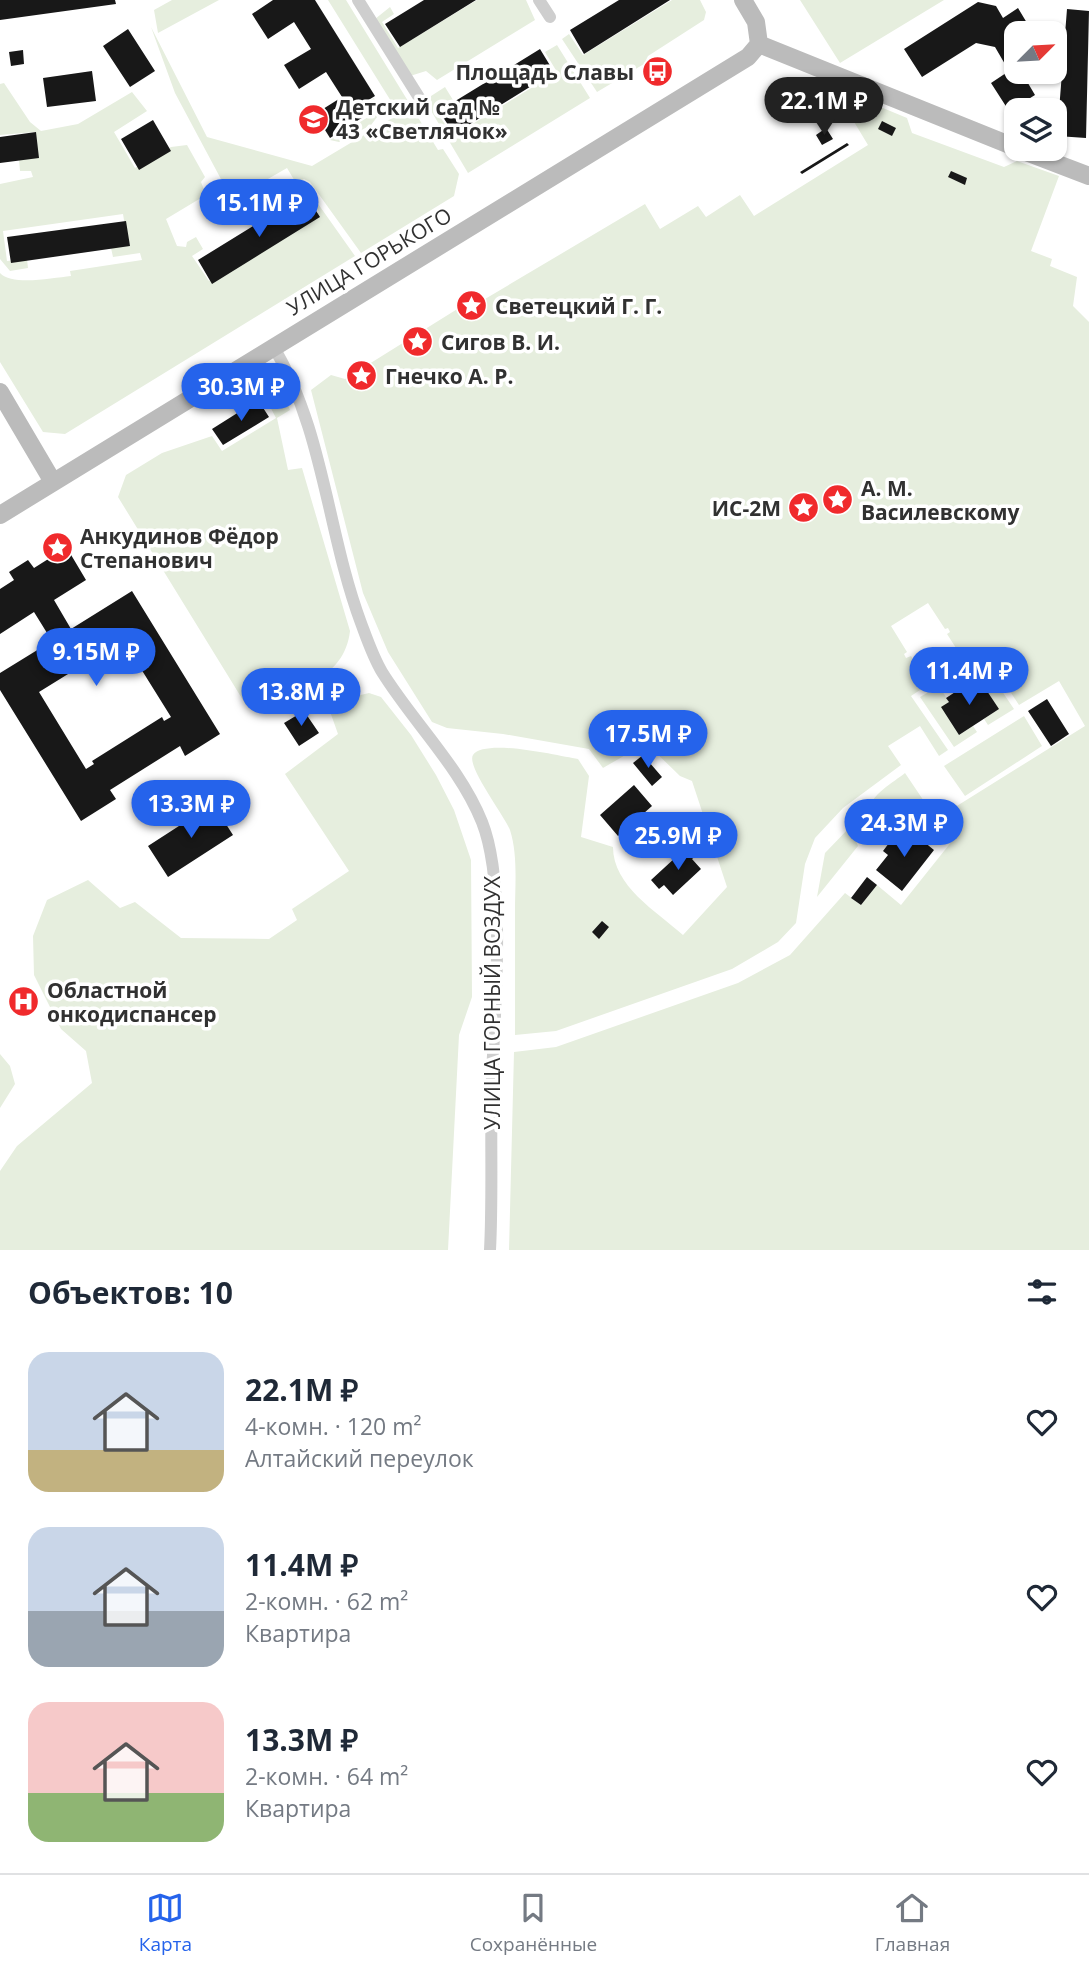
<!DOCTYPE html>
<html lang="ru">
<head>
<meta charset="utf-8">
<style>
  body { margin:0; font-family:"Open Sans",sans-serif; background:#f6f6f7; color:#1f2937; height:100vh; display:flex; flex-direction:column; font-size:26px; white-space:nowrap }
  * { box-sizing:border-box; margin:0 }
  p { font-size:23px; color:#747a83 }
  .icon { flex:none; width:38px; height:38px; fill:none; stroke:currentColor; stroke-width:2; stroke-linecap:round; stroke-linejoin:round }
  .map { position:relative; height:1250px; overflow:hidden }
  .drawer { display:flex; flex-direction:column; background:#fff; flex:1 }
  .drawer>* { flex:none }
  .needle { width:46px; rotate:66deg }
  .buttons { position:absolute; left:1004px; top:21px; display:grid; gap:14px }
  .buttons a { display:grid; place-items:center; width:63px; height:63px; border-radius:14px; background:#fff; box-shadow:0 2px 5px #0004; font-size:35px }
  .price { position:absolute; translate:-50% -60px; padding:0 16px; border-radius:24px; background:#2563eb; color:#fff; font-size:23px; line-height:46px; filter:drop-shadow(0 2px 4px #0008) }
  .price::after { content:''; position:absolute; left:50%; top:42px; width:21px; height:16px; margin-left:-10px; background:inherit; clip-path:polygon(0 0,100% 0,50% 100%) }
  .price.on { background:#222; color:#fff }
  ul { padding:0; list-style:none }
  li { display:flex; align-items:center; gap:21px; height:175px; padding:0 28px }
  li span { display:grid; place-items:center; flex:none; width:196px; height:140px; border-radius:21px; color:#555 }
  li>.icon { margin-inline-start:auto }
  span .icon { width:84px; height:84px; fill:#fffc; stroke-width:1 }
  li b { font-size:30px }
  h2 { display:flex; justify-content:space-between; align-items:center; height:84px; padding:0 28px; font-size:30px }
  .tab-bar { display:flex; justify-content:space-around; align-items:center; height:98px; border-top:2px solid #e0e1e3; background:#fff; font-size:19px; color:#747a83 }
  .tab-bar a { display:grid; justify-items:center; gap:4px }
  .tab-bar .on { color:#2563eb }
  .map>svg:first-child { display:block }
  .green { fill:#e6eede }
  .building { fill:#181818; fill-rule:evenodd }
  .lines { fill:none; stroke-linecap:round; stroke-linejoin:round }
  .street { stroke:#cecece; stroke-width:12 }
  .secondary { stroke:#bbb; stroke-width:18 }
  .labels { text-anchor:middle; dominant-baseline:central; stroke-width:7; stroke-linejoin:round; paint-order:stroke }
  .poi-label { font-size:21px; font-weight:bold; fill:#313131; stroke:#fff; text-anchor:start }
  .street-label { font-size:21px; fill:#313131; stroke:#fff }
</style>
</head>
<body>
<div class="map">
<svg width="1089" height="1250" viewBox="0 0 1089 1250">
  <rect width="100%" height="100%" fill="#fff"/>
  <!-- green -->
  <path class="green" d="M172,0H219L158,33L154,10Z
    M328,0H346L438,150L443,149L459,174L454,196L361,253L310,182L304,179L296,183L287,168L240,195L230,196L175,93L151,27L207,137L312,166L399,114Z
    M477,0H526L535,20L437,80L426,71L410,76L375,19L390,7L394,14L382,22L398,48Z
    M672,0H700L706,12L704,20L648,56L644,64L597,92L562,39L569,34L583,55Z
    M800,0H944L840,63Z
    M557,45L590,98L468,173L430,109L431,96L445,87L453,100L436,111L453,136L557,72L545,52Z
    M4,83L30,122L41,131L78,124L132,92L147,111L114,132L135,168L171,147L187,145L205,177L201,182L206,195L166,219L177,246L186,247L187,242L196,237L203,249L192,256L209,281L319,212L303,186L298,187L304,184L355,256L65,434L43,432L0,362V273C12,286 52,278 71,276L70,271L142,260L140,253L113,257L111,248L128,245L123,214L3,231L7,261L27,259L28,268L10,271L0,259V184L33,177L31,171H20L19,160L38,156L35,132L0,135V84Z
    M374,98L381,112L371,125L339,142L330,140L370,116L363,104Z
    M859,98L907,118L912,133L1004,167L1017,161L1059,176L1031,251L1052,259L1050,266L1077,277L1073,306L1089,322V1250H509L514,1052L556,1047L738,983L790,955L845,893L861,905L877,885L901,905L952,841L948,829L934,828L918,808L892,839C886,834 874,827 871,820C860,800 893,783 905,773L936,819L1085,726L1059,681L1019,705L984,652L965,662L947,634L950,632L948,628L945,629L928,603L891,626L907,652L904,654L906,658L911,656L929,684L911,696L948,750L939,756L920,726L888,746L901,765L843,808L815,838L805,864L796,923L778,942L732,969L556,1031L515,1035C515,993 515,952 515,911C515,885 518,855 510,830C504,815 466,766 473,755C485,738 558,756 578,759L589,776L581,837L613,847C613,886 656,911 683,935L727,887L692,781L680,776L646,743L603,768L589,749L503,734L447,728L432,722L388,652L363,593L311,390L331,375L345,379L475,298L485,299L645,204L660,229L698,206L706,217L740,195L754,216L868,145L845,107Z
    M282,389L290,410L277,418L288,470L302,468L350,631C344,683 289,691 246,705L118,497L126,475L162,453L212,436L222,451L276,418L266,399Z
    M981,660L1014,709L988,725L984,719L998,709L981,682L972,687L962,672Z
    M939,686L949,702L959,735L973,726L977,732L954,747L920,697Z
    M369,693L381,697L411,735L436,775L454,810L471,860L472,997L459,1035L448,1250H0V1171L17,1146L92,1083L86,1051L61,1029L34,975L33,936L47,900L88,880L120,908L135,902L181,938L269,939L297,920L292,909L349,871L285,774L338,734L327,703Z
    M1024,716L1042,746L965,796L944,766Z
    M850,827L858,846L817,897L825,853Z
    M0,1054L10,1066L15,1084L0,1108Z"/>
  <!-- building -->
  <path class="building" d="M0,0H115L116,4L0,20Z
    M273,0H315L375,96L362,104L368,114L330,138L315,114L342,97L326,72L299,89L284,65L311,49L294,22L268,39L252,14Z
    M424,0H476L400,47L385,24Z
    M619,0H670L584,54L570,30Z
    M978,2L996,6L1003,18L1018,8L1033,33H1017V72H1025L1022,73L1035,95L1009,111L991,83L1009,71L995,47L976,43L922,77L904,49Z
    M1067,9L1089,11L1086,138L1057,136Z
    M128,29L155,71L130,87L103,46Z
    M540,49L554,72L454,134L439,111Z
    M23,50L24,64L11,66L9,52Z
    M92,71L96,101L47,107L43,78Z
    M153,120L171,151L139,170L121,139Z
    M882,121L896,128L892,136L878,129Z
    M826,128L833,139L822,145L816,135Z
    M36,132L39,158L0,163V137Z
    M847,143L849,145L802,174L800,172Z
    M951,171L967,178L965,185L948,177Z
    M305,194L320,217L212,284L198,260Z
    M126,221L130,246L11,263L7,237Z
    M258,400L269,417L223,445L212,429Z
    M64,543L86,580L54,600L71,629L132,591L220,734L185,756L180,746L110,790L116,799L81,821L0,690V673L52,641L34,612L0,634V589L14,580L9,572L28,560L34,568L53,556L50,552ZM123,640L171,717L164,721L162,717L92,761L94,764L86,769L39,692Z
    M981,682L999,709L959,735L941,707L949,702L946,698L969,683L972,687Z
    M1047,699L1069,734L1051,746L1028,711Z
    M304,711L319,733L299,746L284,723Z
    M643,755L662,777L652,786L633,763Z
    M634,785L652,806L618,836L600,815Z
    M213,804L233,835L168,877L148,846Z
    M908,829L934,850L902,891L876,870L888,855L883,851L892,839L897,843Z
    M689,845L697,855L692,859L701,869L673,895L664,885L659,889L651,880Z
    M867,877L877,885L861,905L851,898Z
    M602,921L609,927L599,939L592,932Z"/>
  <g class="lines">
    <!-- street -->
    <path class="street" d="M358,0L420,99
      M539,0L550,17
      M273,346C324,430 327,532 361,623C367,639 373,657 382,672C413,722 460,767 482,822C506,882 495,1008 492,1075C490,1133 493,1192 490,1250"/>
    <!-- secondary -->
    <path class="secondary" d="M743,0L756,22L759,44
      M759,44L1017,148
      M1018,149L1089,176
      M0,392L53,482
      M0,515L748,57L759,44"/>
  </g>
  <!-- icons -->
  <defs>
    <symbol id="bus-disc" viewBox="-11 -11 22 22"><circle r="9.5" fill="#f02a2c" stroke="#fff"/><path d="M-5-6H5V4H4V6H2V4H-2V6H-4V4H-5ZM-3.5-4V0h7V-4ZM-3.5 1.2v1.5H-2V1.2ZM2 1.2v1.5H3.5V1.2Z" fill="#fff"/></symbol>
    <symbol id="school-disc" viewBox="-11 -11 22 22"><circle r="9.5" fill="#f02a2c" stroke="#fff"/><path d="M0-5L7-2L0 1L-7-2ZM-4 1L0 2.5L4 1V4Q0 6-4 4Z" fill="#fff"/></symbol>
    <symbol id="sight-disc" viewBox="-11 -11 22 22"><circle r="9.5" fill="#f02a2c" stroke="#fff"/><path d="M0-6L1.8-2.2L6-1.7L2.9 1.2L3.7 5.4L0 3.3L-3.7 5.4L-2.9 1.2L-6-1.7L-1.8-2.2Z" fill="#fff"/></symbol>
    <symbol id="hospital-disc" viewBox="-11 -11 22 22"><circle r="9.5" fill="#f02a2c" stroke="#fff"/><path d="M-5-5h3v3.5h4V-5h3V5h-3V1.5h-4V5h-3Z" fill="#fff"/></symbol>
  </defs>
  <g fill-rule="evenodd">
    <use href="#bus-disc" x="640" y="54" width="35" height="35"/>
    <use href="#school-disc" x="296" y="102" width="35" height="35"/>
    <use href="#sight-disc" x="454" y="288" width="35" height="35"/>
    <use href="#sight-disc" x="400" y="324" width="35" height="35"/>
    <use href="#sight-disc" x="344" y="358" width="35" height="35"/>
    <use href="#sight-disc" x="820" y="482" width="35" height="35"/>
    <use href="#sight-disc" x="786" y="490" width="35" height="35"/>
    <use href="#sight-disc" x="40" y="530" width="35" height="35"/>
    <use href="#hospital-disc" x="6" y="984" width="35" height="35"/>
  </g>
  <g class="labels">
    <!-- poi labels -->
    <g class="poi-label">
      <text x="634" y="72" text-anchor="end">Площадь Славы</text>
      <text x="336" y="107">Детский сад №<tspan x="336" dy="24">43 «Светлячок»</tspan></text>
      <text x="495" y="306">Светецкий Г. Г.</text>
      <text x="441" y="342">Сигов В. И.</text>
      <text x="385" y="376">Гнечко А. Р.</text>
      <text x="861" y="488">А. М.<tspan x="861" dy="24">Василевскому</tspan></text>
      <text x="781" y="508" text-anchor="end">ИС-2М</text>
      <text x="80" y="536">Анкудинов Фёдор<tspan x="80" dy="24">Степанович</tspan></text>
      <text x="47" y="990">Областной<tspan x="47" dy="24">онкодиспансер</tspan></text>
    </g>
    <!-- street labels -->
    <g class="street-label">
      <text transform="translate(369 261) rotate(-31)">УЛИЦА ГОРЬКОГО</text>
      <text transform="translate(492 1003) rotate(-90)">УЛИЦА ГОРНЫЙ ВОЗДУХ</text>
    </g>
  </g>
</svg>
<div class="buttons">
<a><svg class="needle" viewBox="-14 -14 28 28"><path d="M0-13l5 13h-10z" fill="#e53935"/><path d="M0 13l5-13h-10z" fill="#747a83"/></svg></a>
<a><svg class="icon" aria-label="layers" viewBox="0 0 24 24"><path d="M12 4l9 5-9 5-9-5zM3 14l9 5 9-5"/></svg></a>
</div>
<b class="price on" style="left:824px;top:137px">22.1M ₽</b>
<b class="price" style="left:259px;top:239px">15.1M ₽</b>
<b class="price" style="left:241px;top:423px">30.3M ₽</b>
<b class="price" style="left:96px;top:688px">9.15M ₽</b>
<b class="price" style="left:969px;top:707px">11.4M ₽</b>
<b class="price" style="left:301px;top:728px">13.8M ₽</b>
<b class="price" style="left:648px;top:770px">17.5M ₽</b>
<b class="price" style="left:191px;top:840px">13.3M ₽</b>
<b class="price" style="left:904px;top:859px">24.3M ₽</b>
<b class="price" style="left:678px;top:872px">25.9M ₽</b>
</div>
<section class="drawer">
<h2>Объектов: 10<svg class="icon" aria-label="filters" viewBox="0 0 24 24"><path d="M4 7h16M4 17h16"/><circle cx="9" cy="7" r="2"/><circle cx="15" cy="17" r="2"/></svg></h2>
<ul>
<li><span style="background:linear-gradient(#c9d6e8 70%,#c2b280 0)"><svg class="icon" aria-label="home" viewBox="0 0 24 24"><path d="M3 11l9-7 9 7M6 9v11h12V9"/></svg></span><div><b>22.1M ₽</b><p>4-комн. · 120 m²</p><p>Алтайский переулок</p></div><svg class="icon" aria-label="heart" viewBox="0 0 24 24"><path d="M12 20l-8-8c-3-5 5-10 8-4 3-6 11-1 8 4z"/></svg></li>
<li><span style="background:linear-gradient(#c9d6e8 60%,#9aa5b1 0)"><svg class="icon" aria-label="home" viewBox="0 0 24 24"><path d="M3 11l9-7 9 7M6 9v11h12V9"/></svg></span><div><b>11.4M ₽</b><p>2-комн. · 62 m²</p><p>Квартира</p></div><svg class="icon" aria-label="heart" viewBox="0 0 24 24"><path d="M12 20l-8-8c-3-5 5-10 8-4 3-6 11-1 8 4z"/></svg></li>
<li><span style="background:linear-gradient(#f6c9c9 65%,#8fb573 0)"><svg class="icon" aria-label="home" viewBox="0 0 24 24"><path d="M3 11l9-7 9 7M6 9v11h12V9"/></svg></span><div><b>13.3M ₽</b><p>2-комн. · 64 m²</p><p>Квартира</p></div><svg class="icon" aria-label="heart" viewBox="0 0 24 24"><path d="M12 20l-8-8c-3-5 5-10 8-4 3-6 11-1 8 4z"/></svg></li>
</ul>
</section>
<nav class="tab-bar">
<a class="on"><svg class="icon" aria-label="map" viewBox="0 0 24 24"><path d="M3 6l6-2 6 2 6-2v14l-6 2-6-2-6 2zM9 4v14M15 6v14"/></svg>Карта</a>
<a><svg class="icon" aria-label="saved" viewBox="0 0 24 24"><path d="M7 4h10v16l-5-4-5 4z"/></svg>Сохранённые</a>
<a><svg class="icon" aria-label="home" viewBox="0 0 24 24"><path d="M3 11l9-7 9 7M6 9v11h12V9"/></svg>Главная</a>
</nav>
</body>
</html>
